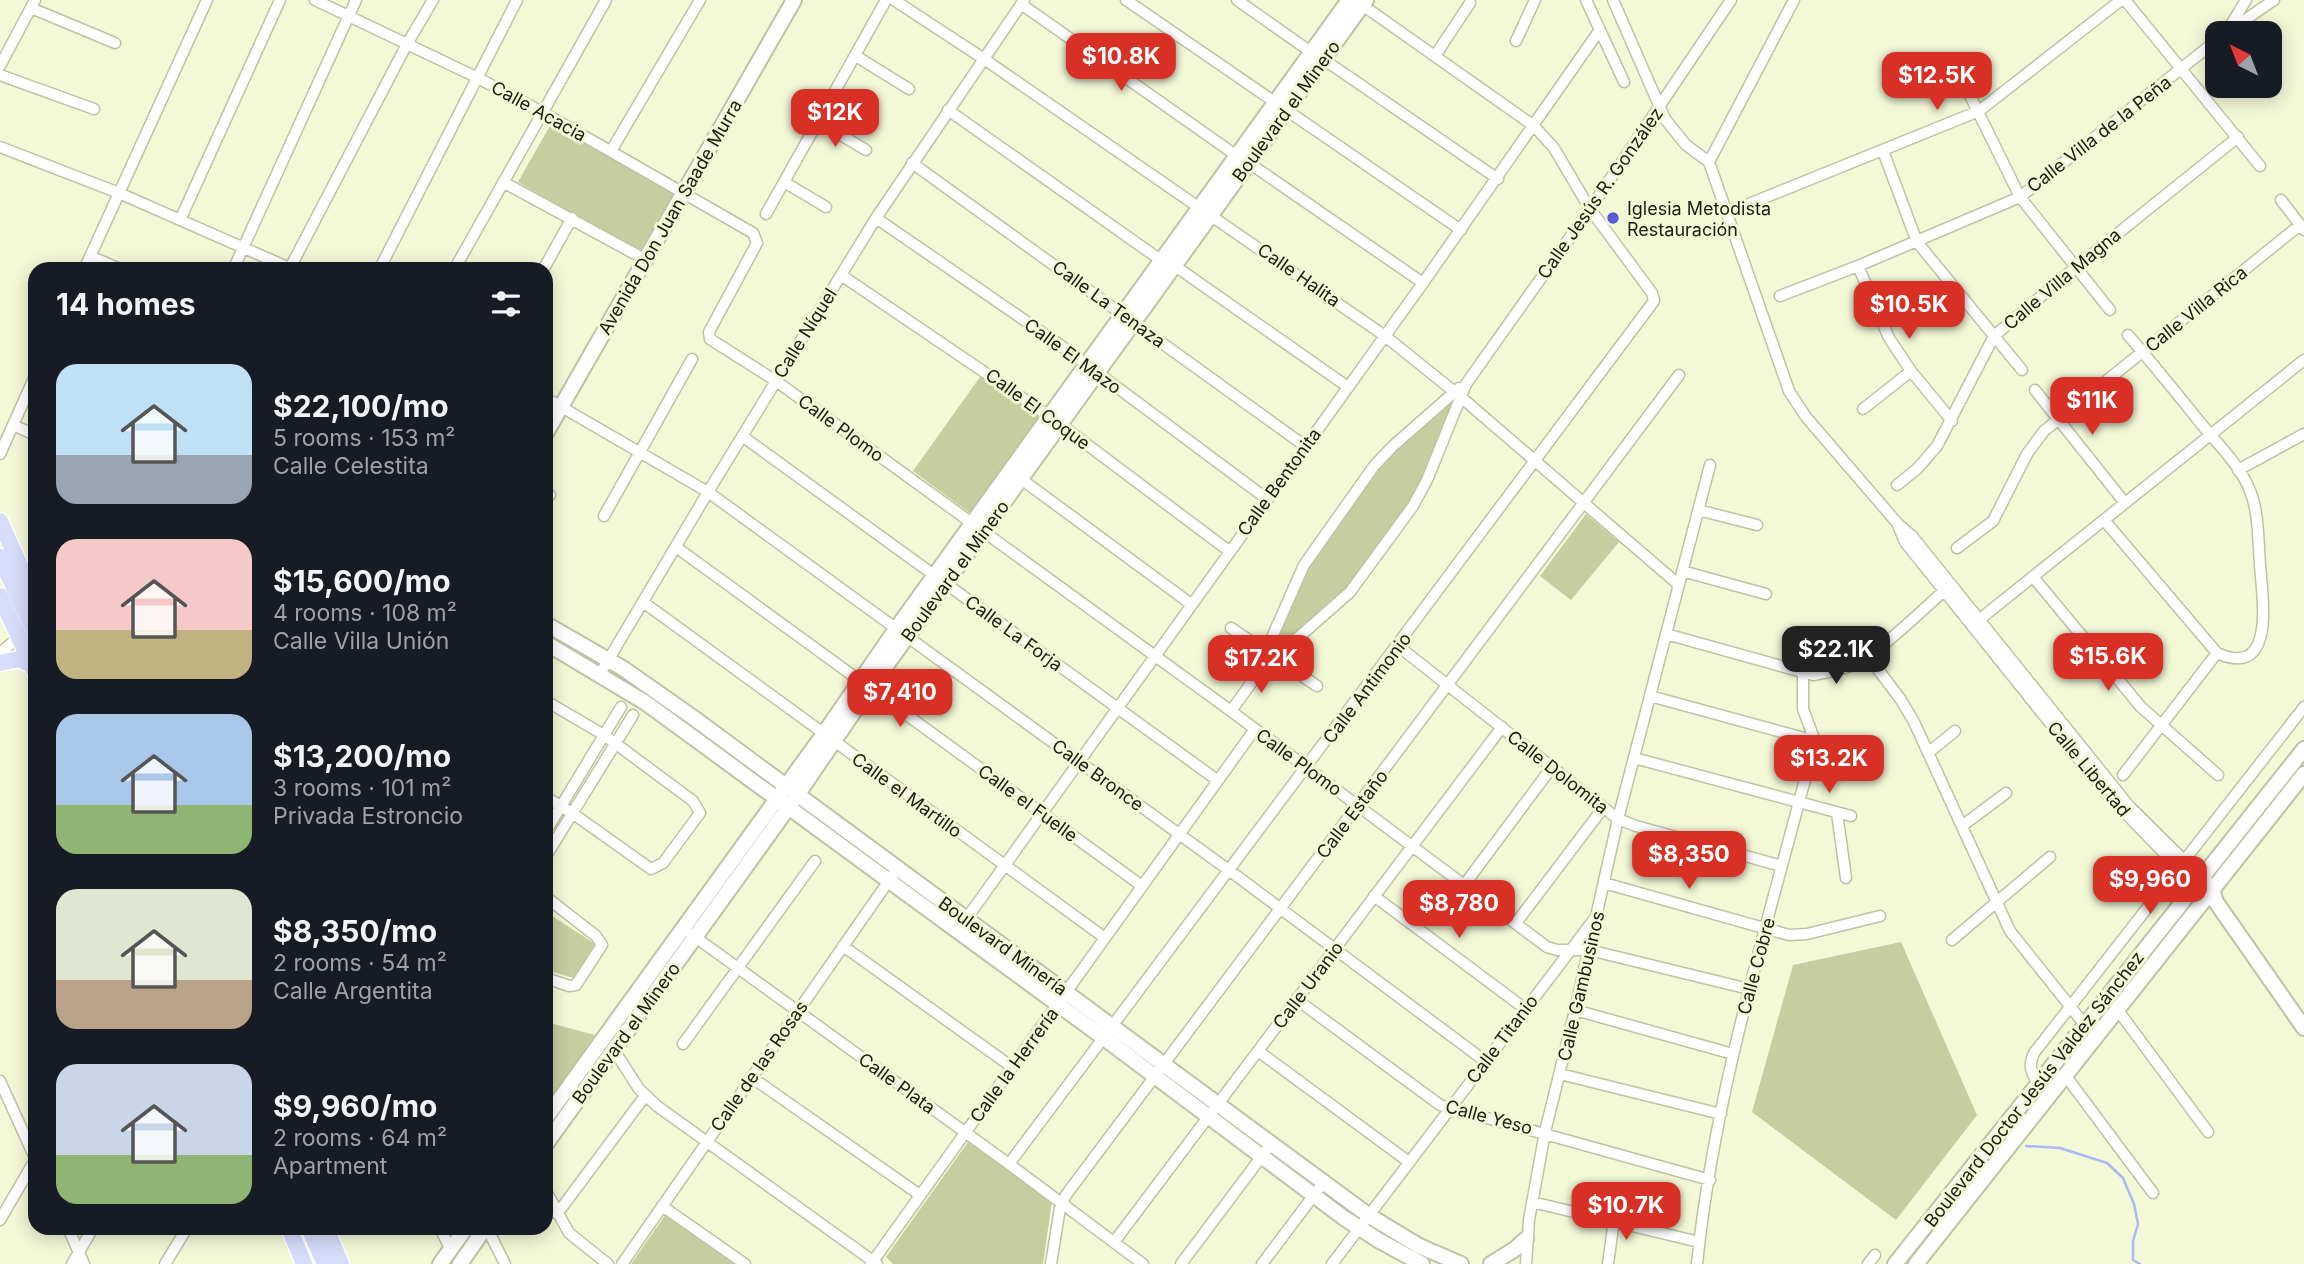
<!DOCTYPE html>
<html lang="en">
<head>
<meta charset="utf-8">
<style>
  body { margin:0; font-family:Inter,sans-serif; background:#242831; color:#f1f3f6; height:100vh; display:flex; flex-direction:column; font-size:26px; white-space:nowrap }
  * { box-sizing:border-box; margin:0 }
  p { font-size:23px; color:#9ea1a6 }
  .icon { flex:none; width:38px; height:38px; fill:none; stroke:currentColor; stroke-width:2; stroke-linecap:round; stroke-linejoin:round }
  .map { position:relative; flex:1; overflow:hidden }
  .details { position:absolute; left:28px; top:262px; width:525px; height:973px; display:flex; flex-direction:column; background:#171b24; border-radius:21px; box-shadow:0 4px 18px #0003 }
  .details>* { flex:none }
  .needle { width:46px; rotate:318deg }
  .tools { position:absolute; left:2205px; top:21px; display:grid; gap:14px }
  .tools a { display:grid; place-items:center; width:77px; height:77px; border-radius:14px; background:#171b24; box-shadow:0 4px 18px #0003; font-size:35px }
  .price { position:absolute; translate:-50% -60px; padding:0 16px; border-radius:14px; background:#d93025; color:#fff; font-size:23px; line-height:46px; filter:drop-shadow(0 2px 4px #0008) }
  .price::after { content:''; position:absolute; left:50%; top:42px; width:21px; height:16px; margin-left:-10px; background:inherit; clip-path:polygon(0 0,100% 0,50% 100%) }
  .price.current { background:#222; color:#fff }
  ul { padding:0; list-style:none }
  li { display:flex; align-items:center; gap:21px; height:175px; padding:0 28px }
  li span { display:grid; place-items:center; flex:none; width:196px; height:140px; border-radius:21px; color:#555 }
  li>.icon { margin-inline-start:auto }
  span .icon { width:84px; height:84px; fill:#fffc; stroke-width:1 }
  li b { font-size:30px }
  h2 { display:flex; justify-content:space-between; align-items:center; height:84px; padding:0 28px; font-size:30px }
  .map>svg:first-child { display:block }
  .green { fill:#c6cd9e }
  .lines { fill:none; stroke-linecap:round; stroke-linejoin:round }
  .stream { stroke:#adb8f5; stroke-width:2.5 }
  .street-casing { stroke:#bec3a4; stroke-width:13 }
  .secondary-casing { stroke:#bec3a4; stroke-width:18 }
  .primary-casing { stroke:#fff; stroke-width:19 }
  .street { stroke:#fff; stroke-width:10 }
  .secondary { stroke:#fff; stroke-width:14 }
  .primary { stroke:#d6dcfa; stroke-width:16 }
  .poi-dot { fill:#575dd4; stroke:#f3f8d7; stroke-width:2.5 }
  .labels { text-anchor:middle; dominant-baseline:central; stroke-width:6; stroke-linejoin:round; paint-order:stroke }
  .street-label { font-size:18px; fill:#1c1d11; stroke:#f3f8d7 }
  .poi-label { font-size:18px; fill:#1c1d11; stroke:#f3f8d7; text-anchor:start }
</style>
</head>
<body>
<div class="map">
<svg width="2304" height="1264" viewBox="0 0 2304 1264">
  <rect width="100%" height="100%" fill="#f3f8d7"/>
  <!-- green -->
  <path class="green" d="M551,124L675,193L639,252L518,182Z
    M980,377L1041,417L971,514L913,471Z
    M1442,403L1453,405L1418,490L1343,594L1284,644L1276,637L1302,575L1384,456Z
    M1586,514L1619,542L1571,600L1540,576Z
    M546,912L595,944L574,978L546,970Z
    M1901,942L1977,1115L1896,1220L1752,1112L1793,965Z
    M546,1022L595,1035L546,1106Z
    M968,1142L1052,1201L1043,1264H893L886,1257Z
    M666,1214L737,1264H631Z"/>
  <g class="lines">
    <!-- stream -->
    <path class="stream" d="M2026,1146L2060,1148L2107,1163L2123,1178L2134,1204L2138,1224L2133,1241V1260L2140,1264"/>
    <defs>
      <path id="street" d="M315,0L476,77L542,112L753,233L757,243L709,332L710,339L776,381L1231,711L1547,947L1557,950H1589L1749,989
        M894,0L984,59L1385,336L1462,398L1679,585
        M1126,0L1461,230
        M1237,0L1311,52
        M1586,0L1624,82
        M1613,0L1665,119L1686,145L1709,162
        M2125,0L2260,166
        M1021,4L1237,156
        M31,8L115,43
        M2229,28L2246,0
        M2226,33L2274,0
        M1516,41L1535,0
        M856,56L909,89
        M1435,56L1470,3
        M1323,59L1498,179
        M0,66L35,0
        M1956,67L2020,197L2110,310
        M0,75L94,109
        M948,110L1162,261
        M819,122L866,150
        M0,147L119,193L294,270
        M611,151L700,0
        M1883,151L1917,242L2022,370
        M1709,162L1789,391L1806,417L1898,524L1912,536L2129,806L2202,878
        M1709,162L1794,0
        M912,163L1305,446
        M1249,163L1423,283
        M503,182L646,260
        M784,182L826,207
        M2281,200L2304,230
        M1744,206L1979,111L2121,0
        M766,214L886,0
        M876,218L1059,344L1267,499
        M180,220L280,0
        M90,256L122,270
        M1175,266L1348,387
        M1858,266L1889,338L1911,371L1952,421
        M84,270L207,0
        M233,270L356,0
        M289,270L407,44L433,0
        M379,270L517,0
        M454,270L606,0
        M543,270L572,218
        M841,275L1049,416L1229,551
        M1780,296L1858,266L2020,197L2217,40
        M2035,390L2125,503
        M546,398L708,492L1230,871L1485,1061
        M1863,409L1911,371
        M13,425L35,435
        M742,436L1217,780
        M0,454L35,376
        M2238,470L2304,434
        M1017,476L1191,604
        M1897,485L1917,469L1937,446L1994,336L2076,267L2238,137
        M546,492L550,495
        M1698,510L1757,525
        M604,516L692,359
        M2104,520L2217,653C2277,680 2262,596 2260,565C2258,539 2259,509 2248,486C2238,464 2218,444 2203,426C2178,395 2154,365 2128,335
        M1898,525L1905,542L2106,793L2196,886
        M676,547L1142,886
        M1957,548L1993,521L2027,454L2044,431L2300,225
        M1682,571L1766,594
        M2033,577L2141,707L2218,775
        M643,602L1105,938
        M1975,623L2304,360
        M1231,628L1317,686
        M1666,634L1813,675C1825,673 1838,671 1850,666C1875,657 1922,610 1944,591
        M1398,646L1618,819L1636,826L1782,866
        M0,653L19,637
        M1868,656L1901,700L1914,722L2010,931L2085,1025
        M1267,661L1266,651L1304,565L1374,466L1393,446L1459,388
        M600,674L708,492L876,218L1024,0
        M1650,696L1815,741
        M546,701L604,735L693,801L700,813L663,863L651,869L572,813L546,797
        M1231,711L1267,661L1275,658L1350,592L1413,506L1427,480L1466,384L1590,209L1731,0
        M1928,753L1955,731
        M1634,758L1851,816
        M2123,775L2217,653
        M1837,813L1846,878
        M1962,826L2006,793
        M546,831L621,707
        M546,856L633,715
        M1604,883L1789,935L1807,934L1880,916
        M1465,884L1552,767
        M1374,896L1524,1008
        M546,897L596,936L602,945L576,985L569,986L546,978
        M964,922L1423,283L1599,31
        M1516,923L1603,808
        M691,934L1009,1164L1143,1264
        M1952,940L2050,857
        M843,946L1012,1067
        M1296,999L1440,1105L1710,1180
        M2117,1009L2208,1132
        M1575,1010L1733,1054
        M683,1044L815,861
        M614,1050L639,1089L657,1106L877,1264
        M1258,1051L1409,1162
        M1560,1074L1721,1114
        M2065,1075L2153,1193
        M751,1077L920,1195
        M0,1081L35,1158
        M2038,1084C2031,1072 2028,1066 2034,1053L2304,707
        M1009,1164L1654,301L1652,293L1590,209L1554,148L1534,126L1358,2
        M546,1191L569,1233L608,1264
        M1532,1202L1699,1242
        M662,1206L745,1264
        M557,1214L645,1096
        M0,1220L35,1160
        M68,1228L84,1264
        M440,1228L451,1250
        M487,1228L505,1264
        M1114,1242L1502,727
        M72,1264L93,1228
        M165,1264L187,1228
        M622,1264L897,869
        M871,1264L1255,729
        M1051,1264L1060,1208L1066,1195L1679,375
        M1181,1264L1271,1144
        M1262,1264L1323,1183
        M1332,1264L1595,918
        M1526,1264L1529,1220L1545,1132L1575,1010L1618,819L1710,465
        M1608,1264L1614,1220
        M1697,1264C1715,1086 1771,914 1815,741L1803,709V672
        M1868,1264L1875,1255"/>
      <path id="secondary" d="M546,433L794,0
        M546,624L624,669L691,716L1368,1215L1419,1246L1461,1264
        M546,643L646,703L1104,1038L1344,1218L1378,1240L1422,1264
        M2208,884L2212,889L2216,902L2304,1028
        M546,1118L823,735L896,629L1349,0
        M546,1144L798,794L870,688L1366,0
        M440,1264L466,1228
        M460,1264L485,1228
        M1491,1264L1515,1249L1526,1239
        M1895,1264L2304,749
        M1916,1264L2304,774"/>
      <path id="primary" d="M0,521L35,599
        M0,557L35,633
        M0,596L35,672
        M0,663L19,659L32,665
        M289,1228L304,1264
        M309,1228L325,1264
        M326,1228L341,1264"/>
    </defs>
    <!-- street casing -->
    <use href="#street" class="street-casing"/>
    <!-- secondary casing -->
    <use href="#secondary" class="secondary-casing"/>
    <!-- primary casing -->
    <use href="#primary" class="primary-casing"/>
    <!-- street -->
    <use href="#street" class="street"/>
    <!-- secondary -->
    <use href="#secondary" class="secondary"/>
    <!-- primary -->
    <use href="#primary" class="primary"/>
  </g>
  <!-- markers -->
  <circle class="poi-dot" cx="1613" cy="218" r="7"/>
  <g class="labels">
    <!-- street labels -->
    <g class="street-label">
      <text transform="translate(539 111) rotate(29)">Calle Acacia</text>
      <text transform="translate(1286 111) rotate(-54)">Boulevard el Minero</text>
      <text transform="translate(2099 134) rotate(-38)">Calle Villa de la Peña</text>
      <text transform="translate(1600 193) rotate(-55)">Calle Jesús R. González</text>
      <text transform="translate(670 217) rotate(-60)">Avenida Don Juan Saade Murra</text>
      <text transform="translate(1299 275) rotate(35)">Calle Halita</text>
      <text transform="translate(2062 279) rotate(-40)">Calle Villa Magna</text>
      <text transform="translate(1109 304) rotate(36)">Calle La Tenaza</text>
      <text transform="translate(2196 309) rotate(-39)">Calle Villa Rica</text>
      <text transform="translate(805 333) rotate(-58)">Calle Níquel</text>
      <text transform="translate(1073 356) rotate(36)">Calle El Mazo</text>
      <text transform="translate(1038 409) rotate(36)">Calle El Coque</text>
      <text transform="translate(841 428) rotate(36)">Calle Plomo</text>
      <text transform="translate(1279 482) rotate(-54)">Calle Bentonita</text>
      <text transform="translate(955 571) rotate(-54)">Boulevard el Minero</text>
      <text transform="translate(1014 633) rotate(36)">Calle La Forja</text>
      <text transform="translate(1367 688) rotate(-53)">Calle Antimonio</text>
      <text transform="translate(1299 762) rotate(36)">Calle Plomo</text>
      <text transform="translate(2089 769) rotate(50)">Calle Libertad</text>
      <text transform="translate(1558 772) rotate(38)">Calle Dolomita</text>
      <text transform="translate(1098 775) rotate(36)">Calle Bronce</text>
      <text transform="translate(907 795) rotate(36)">Calle el Martillo</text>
      <text transform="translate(1028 803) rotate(36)">Calle el Fuelle</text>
      <text transform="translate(1352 814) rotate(-53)">Calle Estaño</text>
      <text transform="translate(1003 946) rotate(36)">Boulevard Minería</text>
      <text transform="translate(1756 966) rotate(-75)">Calle Cobre</text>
      <text transform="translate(1308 985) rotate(-53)">Calle Uranio</text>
      <text transform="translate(1581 986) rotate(-77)">Calle Gambusinos</text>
      <text transform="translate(626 1033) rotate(-54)">Boulevard el Minero</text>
      <text transform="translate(1502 1039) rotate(-53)">Calle Titanio</text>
      <text transform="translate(1014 1065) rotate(-54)">Calle la Herrería</text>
      <text transform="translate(759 1066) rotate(-55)">Calle de las Rosas</text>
      <text transform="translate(897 1083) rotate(36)">Calle Plata</text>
      <text transform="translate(2034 1089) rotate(-52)">Boulevard Doctor Jesús Valdez Sánchez</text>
      <text transform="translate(1489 1117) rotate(15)">Calle Yeso</text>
    </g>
    <!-- poi labels -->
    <g class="poi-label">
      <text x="1627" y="208">Iglesia Metodista<tspan x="1627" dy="21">Restauración</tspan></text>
    </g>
  </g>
</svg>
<div class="tools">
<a><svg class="needle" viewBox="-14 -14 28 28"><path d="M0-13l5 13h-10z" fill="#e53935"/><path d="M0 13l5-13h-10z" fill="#9ea1a6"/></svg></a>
</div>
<b class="price" style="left:1121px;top:93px">$10.8K</b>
<b class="price" style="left:1937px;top:112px">$12.5K</b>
<b class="price" style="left:835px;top:149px">$12K</b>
<b class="price" style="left:1909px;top:341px">$10.5K</b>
<b class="price" style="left:2092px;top:437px">$11K</b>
<b class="price current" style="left:1836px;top:686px">$22.1K</b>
<b class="price" style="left:2108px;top:693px">$15.6K</b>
<b class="price" style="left:1261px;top:695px">$17.2K</b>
<b class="price" style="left:900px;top:729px">$7,410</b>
<b class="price" style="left:1829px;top:795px">$13.2K</b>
<b class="price" style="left:1689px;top:891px">$8,350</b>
<b class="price" style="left:2150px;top:916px">$9,960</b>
<b class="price" style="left:1459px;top:940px">$8,780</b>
<b class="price" style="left:1626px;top:1242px">$10.7K</b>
<section class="details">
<h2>14 homes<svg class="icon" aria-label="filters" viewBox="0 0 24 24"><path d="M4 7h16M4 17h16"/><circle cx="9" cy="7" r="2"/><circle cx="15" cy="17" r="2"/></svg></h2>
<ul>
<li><span style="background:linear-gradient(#bfe0f5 65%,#9aa5b1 0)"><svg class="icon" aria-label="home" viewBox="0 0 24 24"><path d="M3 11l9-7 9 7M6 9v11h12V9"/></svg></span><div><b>$22,100/mo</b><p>5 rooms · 153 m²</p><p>Calle Celestita</p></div></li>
<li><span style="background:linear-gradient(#f6c9c9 65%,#c2b280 0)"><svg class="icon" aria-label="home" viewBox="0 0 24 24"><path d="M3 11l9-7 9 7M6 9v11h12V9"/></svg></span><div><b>$15,600/mo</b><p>4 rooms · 108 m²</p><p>Calle Villa Unión</p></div></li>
<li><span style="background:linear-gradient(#a9c7e8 65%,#8fb573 0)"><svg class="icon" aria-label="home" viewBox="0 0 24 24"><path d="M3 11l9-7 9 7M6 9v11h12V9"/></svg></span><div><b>$13,200/mo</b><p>3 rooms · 101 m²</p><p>Privada Estroncio</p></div></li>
<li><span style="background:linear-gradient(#dfe7d0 65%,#b9a48a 0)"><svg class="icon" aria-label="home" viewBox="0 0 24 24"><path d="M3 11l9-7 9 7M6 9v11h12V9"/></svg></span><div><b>$8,350/mo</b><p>2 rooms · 54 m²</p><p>Calle Argentita</p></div></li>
<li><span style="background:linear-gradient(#c9d6e8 65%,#8fb573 0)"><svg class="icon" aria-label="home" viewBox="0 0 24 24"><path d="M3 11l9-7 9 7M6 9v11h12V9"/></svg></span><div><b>$9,960/mo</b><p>2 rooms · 64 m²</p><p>Apartment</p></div></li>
</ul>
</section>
</div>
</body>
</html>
